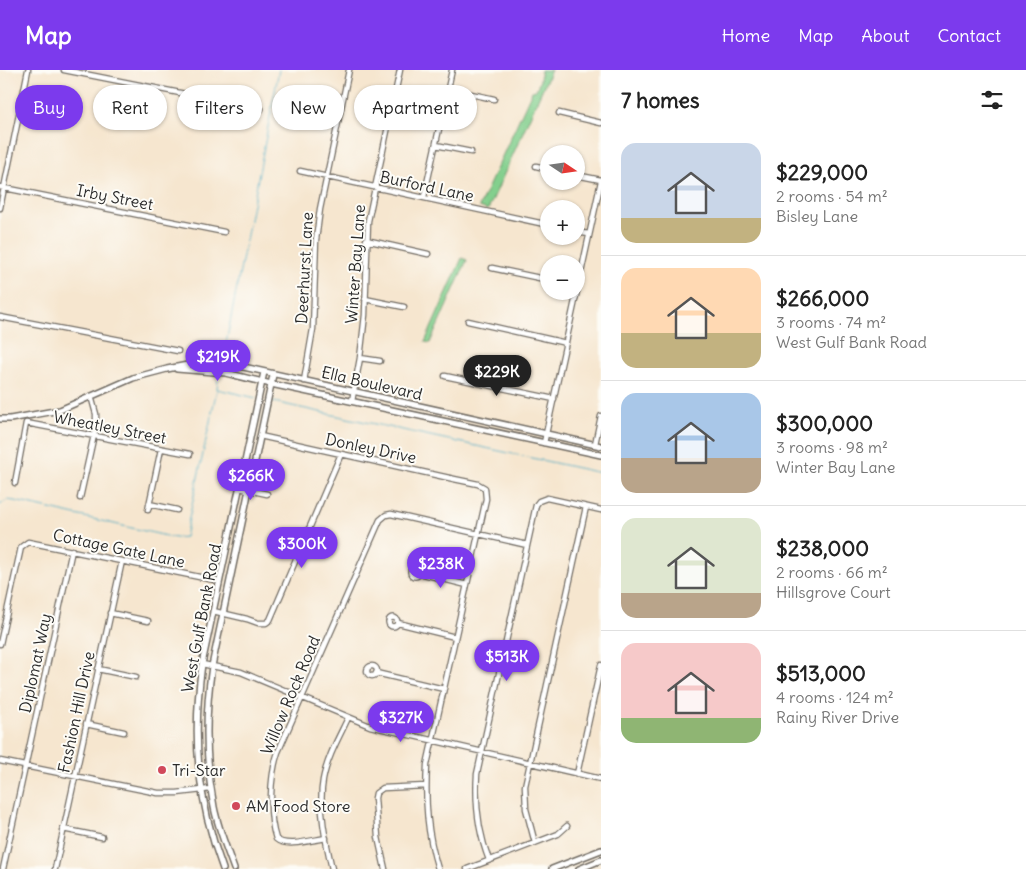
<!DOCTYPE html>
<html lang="en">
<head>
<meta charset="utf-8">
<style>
  body { margin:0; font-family:Delius,sans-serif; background:#f6f6f6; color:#222; height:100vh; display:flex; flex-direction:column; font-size:19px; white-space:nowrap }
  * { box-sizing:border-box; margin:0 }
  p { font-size:16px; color:#767676 }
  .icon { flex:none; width:28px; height:28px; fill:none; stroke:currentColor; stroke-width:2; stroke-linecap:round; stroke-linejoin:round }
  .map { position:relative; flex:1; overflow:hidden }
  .details { display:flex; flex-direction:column; background:#fff; width:425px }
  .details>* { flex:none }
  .hud { position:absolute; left:15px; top:15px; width:475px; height:45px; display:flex; gap:10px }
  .needle { width:32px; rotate:103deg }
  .controls { position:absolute; left:540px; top:75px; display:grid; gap:10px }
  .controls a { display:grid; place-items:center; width:45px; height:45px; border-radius:50%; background:#fff; box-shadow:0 1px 4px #0004; font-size:25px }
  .price { position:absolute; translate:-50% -42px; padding:0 11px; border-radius:18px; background:#7c3aed; color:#fff; font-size:16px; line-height:32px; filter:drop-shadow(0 1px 2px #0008) }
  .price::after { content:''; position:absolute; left:50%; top:30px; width:15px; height:11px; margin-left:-8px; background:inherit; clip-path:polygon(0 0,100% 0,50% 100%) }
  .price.current { background:#222; color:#fff }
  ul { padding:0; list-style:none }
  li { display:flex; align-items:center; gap:15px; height:125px; padding:0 20px }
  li+li { border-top:1px solid #e0e0e0 }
  li span { display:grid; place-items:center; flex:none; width:140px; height:100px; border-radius:15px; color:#555 }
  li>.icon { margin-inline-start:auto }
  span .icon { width:60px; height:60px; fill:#fffc; stroke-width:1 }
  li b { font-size:21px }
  h2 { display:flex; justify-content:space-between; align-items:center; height:60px; padding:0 20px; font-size:21px }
  .pill { padding:0 18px; border-radius:22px; background:#fff; box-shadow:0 1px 4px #0004; font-size:18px; line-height:45px }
  .pill.current { background:#7c3aed; color:#fff }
  header { display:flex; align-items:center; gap:30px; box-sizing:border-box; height:70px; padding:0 25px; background:#7c3aed; color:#fff }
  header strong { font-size:24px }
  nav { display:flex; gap:28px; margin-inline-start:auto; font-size:18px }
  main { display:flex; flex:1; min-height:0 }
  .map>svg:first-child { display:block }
  .green { fill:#83cf8d; stroke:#577d5c }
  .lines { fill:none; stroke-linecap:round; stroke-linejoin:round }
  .stream { stroke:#45aac4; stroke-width:1 }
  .minor-casing { stroke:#726c64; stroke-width:7 }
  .major-casing { stroke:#726c64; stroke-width:8 }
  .minor { stroke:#fff; stroke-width:4.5 }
  .major { stroke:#fff; stroke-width:5 }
  .poi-dot { fill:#d1495b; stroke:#fdfcf7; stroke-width:2 }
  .labels { text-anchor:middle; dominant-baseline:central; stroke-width:4; stroke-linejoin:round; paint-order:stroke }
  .street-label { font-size:16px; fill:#2b2b2b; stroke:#fdfcf7 }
  .poi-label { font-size:16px; fill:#2b2b2b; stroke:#fdfcf7; text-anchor:start }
</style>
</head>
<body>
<header>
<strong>Map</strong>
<nav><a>Home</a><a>Map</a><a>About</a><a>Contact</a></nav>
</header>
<main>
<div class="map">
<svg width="601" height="799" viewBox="0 0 601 799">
  <rect width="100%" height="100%" fill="#fdfcf7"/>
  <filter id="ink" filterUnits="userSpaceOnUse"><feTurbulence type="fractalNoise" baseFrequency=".02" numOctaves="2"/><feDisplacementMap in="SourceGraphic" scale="10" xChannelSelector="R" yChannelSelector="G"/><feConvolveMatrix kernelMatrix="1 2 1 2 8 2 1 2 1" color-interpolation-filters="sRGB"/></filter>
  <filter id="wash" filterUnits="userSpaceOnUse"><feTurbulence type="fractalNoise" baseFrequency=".0096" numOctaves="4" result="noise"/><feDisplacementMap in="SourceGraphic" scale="20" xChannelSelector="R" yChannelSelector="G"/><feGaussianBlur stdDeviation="1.12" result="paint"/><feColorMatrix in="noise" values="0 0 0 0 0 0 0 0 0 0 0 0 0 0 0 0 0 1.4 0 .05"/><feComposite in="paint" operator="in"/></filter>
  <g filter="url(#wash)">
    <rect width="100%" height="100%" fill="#f6e6cf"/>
    <!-- green -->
    <path class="green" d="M541,0H551L488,140L479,137L532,21L536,20L540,10Z
      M462,188L467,190L430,273L425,272Z"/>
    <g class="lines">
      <!-- stream -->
      <path class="stream" d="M223,289L279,0
        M217,319L218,310
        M269,331L601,403
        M0,435L7,430L15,431L175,468L185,467L217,319L256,328"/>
    </g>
  </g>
  <g filter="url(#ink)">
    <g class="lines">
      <defs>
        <path id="minor" d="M64,0L261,39
          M448,19L494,29
          M559,43L601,53
          M436,75L471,82
          M536,96L549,99
          M300,101L549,155
          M576,105L601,110
          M0,117L224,162
          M424,127L452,0
          M0,138L28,0
          M576,162L589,164
          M366,170L428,184
          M492,198L549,210
          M365,229L404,237
          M0,247L178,281
          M468,251L566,273
          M360,288L380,291
          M445,306L554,329
          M304,311L313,259L316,170L320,139L349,0
          M352,331L360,288L365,245L368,151L400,0
          M260,366L454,409L478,414L485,418L486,429L427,695C425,733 427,763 438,799
          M544,373L601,111
          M595,374L601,346
          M15,413L26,353L190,384
          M239,418L267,424
          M80,428L96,356V344L91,326
          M149,434L177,440
          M148,440L161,379
          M410.5 502a4.5 4.5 0 1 1 9 0a4.5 4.5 0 1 1-9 0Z
          M419,503L467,515
          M213,541L247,549L258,553H266L270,550L341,384
          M110,543L148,551
          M388.5 552a4.5 4.5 0 1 1 9 0a4.5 4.5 0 1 1-9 0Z
          M398,553L455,567
          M0,574L20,482L21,477L28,472L219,511
          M202,594L241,602L370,656L601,709
          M367 601a5 5 0 1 1 10 0a5 5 0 1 1-10 0Z
          M98,599L136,607
          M376,603L444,619
          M86,654L124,662
          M0,691L158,723H177L211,719
          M577,704L601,595
          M63,759L102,767
          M326,768C312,770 286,778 276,769C268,745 270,706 278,682L380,450L386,445L391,444L527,475
          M535,773L526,739L525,716L586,437
          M489,790C478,762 475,735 477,704L536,435L539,431L547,428L601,440
          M3,799L72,480
          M55,799L122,491
          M332,799C326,773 318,737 323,710C327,688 339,667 348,648
          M385,799L378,767L375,728L376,723L383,718L426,716
          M467,799L558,764L567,756"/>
        <path id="major" d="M177,299L226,303L271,314L601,385
          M0,349H10L60,340L133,308L167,299L203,292L230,294L601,376
          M223,799C197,730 192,667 202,594L264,302
          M234,799C227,779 218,758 214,737C205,690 205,643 212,596L273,305
          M552,799L601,780
          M579,799L601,790"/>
      </defs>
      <!-- minor casing -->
      <use href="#minor" class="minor-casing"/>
      <!-- major casing -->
      <use href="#major" class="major-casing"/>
      <!-- minor -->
      <use href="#minor" class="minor"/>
      <!-- major -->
      <use href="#major" class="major"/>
    </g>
  </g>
  <!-- markers -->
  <g class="poi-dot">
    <circle cx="162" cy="700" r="5"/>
    <circle cx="236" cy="736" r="5"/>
  </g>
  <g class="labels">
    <!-- street labels -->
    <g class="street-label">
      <text transform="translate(427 116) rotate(12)">Burford Lane</text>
      <text transform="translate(115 127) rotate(11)">Irby Street</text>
      <text transform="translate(355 194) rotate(-86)">Winter Bay Lane</text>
      <text transform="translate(304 198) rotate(-87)">Deerhurst Lane</text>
      <text transform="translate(372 313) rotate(13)">Ella Boulevard</text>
      <text transform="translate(110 357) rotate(11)">Wheatley Street</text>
      <text transform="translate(371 378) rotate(12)">Donley Drive</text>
      <text transform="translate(119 478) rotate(12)">Cottage Gate Lane</text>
      <text transform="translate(201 548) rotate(-79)">West Gulf Bank Road</text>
      <text transform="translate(35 593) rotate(-78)">Diplomat Way</text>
      <text transform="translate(290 625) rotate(-67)">Willow Rock Road</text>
      <text transform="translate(76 642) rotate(-78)">Fashion Hill Drive</text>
    </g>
    <!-- poi labels -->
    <g class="poi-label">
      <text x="172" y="700">Tri-Star</text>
      <text x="246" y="736">AM Food Store</text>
    </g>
  </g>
</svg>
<div class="controls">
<a><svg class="needle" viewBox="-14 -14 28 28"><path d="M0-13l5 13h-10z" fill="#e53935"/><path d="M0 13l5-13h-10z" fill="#767676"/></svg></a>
<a>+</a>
<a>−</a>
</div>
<b class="price" style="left:218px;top:312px">$219K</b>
<b class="price current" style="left:497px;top:327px">$229K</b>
<b class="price" style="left:251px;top:431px">$266K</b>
<b class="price" style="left:302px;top:499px">$300K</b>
<b class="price" style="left:441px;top:519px">$238K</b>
<b class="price" style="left:507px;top:612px">$513K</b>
<b class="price" style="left:401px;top:673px">$327K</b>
<div class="hud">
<a class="pill current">Buy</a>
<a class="pill">Rent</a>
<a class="pill">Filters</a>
<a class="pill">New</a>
<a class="pill">Apartment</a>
</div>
</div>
<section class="details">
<h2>7 homes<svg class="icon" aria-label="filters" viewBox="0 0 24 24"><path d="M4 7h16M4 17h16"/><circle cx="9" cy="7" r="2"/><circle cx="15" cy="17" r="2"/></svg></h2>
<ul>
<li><span style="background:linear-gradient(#c9d6e8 75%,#c2b280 0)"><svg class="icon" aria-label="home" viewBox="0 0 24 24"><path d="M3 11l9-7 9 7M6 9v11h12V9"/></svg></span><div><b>$229,000</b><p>2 rooms · 54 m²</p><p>Bisley Lane</p></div></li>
<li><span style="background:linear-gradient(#ffd9b3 65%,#c2b280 0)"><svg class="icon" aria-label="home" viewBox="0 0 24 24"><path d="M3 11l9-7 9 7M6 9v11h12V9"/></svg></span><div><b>$266,000</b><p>3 rooms · 74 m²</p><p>West Gulf Bank Road</p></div></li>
<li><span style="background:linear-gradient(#a9c7e8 65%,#b9a48a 0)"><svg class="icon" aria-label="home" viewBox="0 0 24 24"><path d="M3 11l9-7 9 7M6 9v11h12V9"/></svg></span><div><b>$300,000</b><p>3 rooms · 98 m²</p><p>Winter Bay Lane</p></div></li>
<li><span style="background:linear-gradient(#dfe7d0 75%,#b9a48a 0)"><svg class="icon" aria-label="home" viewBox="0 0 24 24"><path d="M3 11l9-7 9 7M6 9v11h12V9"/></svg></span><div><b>$238,000</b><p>2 rooms · 66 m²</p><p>Hillsgrove Court</p></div></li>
<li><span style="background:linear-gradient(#f6c9c9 75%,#8fb573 0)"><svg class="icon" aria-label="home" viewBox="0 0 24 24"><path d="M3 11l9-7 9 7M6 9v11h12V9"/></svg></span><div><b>$513,000</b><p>4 rooms · 124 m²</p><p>Rainy River Drive</p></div></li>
</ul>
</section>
</main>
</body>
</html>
